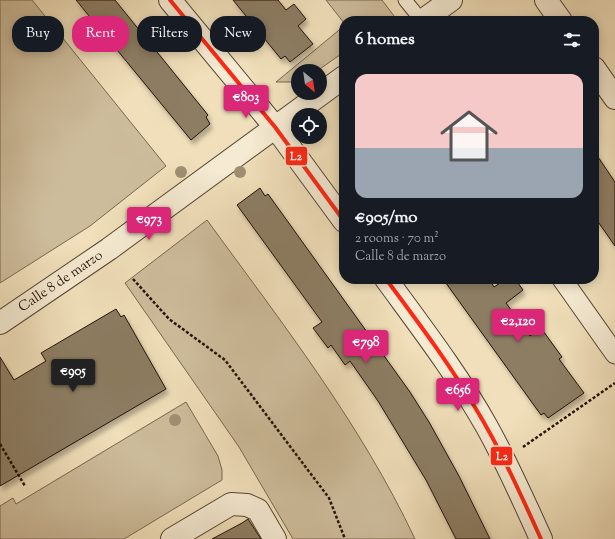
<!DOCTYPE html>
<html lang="en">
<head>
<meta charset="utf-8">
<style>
  body { margin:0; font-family:"Sorts Mill Goudy",serif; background:#242831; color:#f1f3f6; height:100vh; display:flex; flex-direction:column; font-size:15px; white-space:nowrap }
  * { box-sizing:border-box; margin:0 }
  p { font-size:13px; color:#9ea1a6 }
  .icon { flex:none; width:22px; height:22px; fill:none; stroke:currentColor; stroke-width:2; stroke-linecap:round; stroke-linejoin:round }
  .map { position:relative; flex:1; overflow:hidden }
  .sheet { position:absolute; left:339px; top:16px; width:260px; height:268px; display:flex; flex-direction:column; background:#171b24; border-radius:16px; box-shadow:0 2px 10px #0003 }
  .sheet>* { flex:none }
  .hud { position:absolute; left:12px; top:16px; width:267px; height:36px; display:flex; gap:8px }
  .needle { width:26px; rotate:151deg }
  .controls { position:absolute; left:291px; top:64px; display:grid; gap:8px }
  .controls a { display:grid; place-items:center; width:36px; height:36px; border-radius:50%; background:#171b24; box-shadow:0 2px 10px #0003; font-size:20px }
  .price { position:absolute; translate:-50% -34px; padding:0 9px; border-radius:4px; background:#db2777; color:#fff; font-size:13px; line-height:26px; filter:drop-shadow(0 1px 2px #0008) }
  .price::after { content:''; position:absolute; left:50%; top:24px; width:12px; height:9px; margin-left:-6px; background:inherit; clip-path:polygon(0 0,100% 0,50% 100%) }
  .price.current { background:#222; color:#fff }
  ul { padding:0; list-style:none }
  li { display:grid; align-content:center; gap:8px; height:212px; padding:0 16px }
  li span { display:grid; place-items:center; height:124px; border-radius:12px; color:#555 }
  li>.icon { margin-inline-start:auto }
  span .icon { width:72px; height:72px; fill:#fffc; stroke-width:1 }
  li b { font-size:17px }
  h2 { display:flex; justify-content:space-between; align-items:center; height:48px; padding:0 16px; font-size:17px }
  .tag { padding:0 14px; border-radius:16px; background:#171b24; box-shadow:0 2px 10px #0003; font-size:14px; line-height:36px }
  .tag.current { background:#db2777; color:#fff }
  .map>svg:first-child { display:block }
  .green { fill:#cdbc9b; stroke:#786750 }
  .building { fill:#8d7d63; stroke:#221205; filter:url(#shadow) }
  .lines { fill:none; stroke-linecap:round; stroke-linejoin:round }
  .service-casing { stroke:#564532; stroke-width:15 }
  .pedestrian-casing { stroke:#564532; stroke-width:21 }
  .minor-casing { stroke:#564532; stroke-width:24 }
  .path { stroke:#221205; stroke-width:2.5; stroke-dasharray:3 2; stroke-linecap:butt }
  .service { stroke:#f5ead2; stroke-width:13 }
  .pedestrian { stroke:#f5ead2; stroke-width:19 }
  .minor { stroke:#f5ead2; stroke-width:22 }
  .bus-1-casing { stroke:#f5ead2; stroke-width:7 }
  .bus-1 { stroke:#fc2916; stroke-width:4 }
  .tree { fill:#a08f74 }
  .labels { text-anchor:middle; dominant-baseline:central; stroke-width:3; stroke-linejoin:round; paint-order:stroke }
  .street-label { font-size:14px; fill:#221205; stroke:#f5ead2 }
  .line-badge { stroke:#f5ead2; stroke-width:1.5 }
  .badge-label { font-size:11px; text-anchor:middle; font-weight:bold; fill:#fff }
</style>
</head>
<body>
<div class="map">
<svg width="615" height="539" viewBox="0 0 615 539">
  <defs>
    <filter id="shadow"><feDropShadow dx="2.5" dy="4.5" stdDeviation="2" flood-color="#0004"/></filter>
  </defs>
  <rect width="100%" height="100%" fill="#f0dfba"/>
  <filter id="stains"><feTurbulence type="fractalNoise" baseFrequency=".005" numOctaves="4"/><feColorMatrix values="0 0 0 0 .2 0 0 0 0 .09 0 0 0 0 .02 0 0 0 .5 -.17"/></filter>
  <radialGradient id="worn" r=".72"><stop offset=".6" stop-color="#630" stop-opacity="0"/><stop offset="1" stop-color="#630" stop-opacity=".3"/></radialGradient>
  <!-- green -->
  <path class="green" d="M0,0H32L166,166L90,226L0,283Z
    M326,0H382L394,16L387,21H344V23Z
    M344,26V52L317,71H298V82H276Z
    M207,220C282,323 361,424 415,539H293L239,447L125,283Z
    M186,402L218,456L222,470V480L124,539H0V506L13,498L16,504Z"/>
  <!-- building -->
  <path class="building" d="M76,0H115L208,115L206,117L210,124L191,140Z
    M233,0H278L286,10L294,4L306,19L298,26L313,44L290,62L285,56L281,59Z
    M594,151L615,182V246L594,216Z
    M260,188L265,196L268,194L410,392L429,422L459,476L490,539H456L426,480L378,401L350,361L345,365L331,345L328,348L313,328L322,322L237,205Z
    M443,279H489L494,287L506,279H515L523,290L506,303L530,336L541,328L562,357L559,359L584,393L548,418L544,413L541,415Z
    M116,309L121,317L124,315L166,389L0,486V357L14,380L46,361L41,353Z
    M248,519L261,539H212L242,523Z"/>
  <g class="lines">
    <defs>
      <path id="service" d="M405,0L422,21"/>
      <path id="pedestrian" d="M562,279L615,354"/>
      <path id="minor" d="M170,0L275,127L344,221
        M546,0L561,21
        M422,21L451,0
        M594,68L615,98
        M386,279C421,327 458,375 487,427C507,463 524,501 541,539
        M0,323L109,249L344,77
        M172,539L231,504L247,505L258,510L275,539"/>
    </defs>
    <!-- service casing -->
    <use href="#service" class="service-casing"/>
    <!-- pedestrian casing -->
    <use href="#pedestrian" class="pedestrian-casing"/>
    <!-- minor casing -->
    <use href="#minor" class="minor-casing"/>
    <!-- path -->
    <path class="path" d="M133,279L169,319L225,360L329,498L345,539
      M0,444L25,486
      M523,447L615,383"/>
    <!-- service -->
    <use href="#service" class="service"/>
    <!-- pedestrian -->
    <use href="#pedestrian" class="pedestrian"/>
    <!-- minor -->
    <use href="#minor" class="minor"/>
    <defs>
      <path id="bus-1" d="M170,0L275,127L344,221
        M386,279C417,321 449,363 476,409C501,450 521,495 541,539"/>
    </defs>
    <!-- bus-1 casing -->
    <use href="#bus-1" class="bus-1-casing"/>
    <!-- bus-1 -->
    <use href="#bus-1" class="bus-1"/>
  </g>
  <!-- trees -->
  <g class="tree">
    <circle cx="181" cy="172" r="6"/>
    <circle cx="240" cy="172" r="6"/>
    <circle cx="175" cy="420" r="6"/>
  </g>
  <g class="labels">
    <!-- street labels -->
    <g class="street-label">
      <text transform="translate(61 282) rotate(-34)">Calle 8 de marzo</text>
    </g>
  </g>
  <g class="line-badge">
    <rect x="285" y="146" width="23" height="20" rx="4" fill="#fc2916"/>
    <rect x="490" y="446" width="23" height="20" rx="4" fill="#fc2916"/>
  </g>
  <g class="badge-label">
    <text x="296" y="160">L2</text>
    <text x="502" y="460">L2</text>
  </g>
  <rect width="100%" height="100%" filter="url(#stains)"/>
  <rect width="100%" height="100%" fill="url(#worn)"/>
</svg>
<div class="controls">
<a><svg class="needle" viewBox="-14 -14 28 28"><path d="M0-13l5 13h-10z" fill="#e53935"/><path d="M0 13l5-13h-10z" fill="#9ea1a6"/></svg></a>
<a><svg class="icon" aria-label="locate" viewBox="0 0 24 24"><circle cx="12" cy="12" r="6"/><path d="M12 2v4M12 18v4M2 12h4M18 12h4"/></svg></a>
</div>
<b class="price" style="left:246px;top:119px">€803</b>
<b class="price" style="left:149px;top:241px">€973</b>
<b class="price" style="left:518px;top:343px">€2,120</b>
<b class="price" style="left:366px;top:364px">€798</b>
<b class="price current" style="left:73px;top:393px">€905</b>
<b class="price" style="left:458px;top:412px">€656</b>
<div class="hud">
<a class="tag">Buy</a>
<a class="tag current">Rent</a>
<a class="tag">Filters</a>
<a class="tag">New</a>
</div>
<section class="sheet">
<h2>6 homes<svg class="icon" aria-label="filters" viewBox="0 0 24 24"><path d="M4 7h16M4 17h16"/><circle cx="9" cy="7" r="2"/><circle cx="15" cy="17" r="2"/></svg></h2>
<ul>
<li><span style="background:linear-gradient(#f6c9c9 60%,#9aa5b1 0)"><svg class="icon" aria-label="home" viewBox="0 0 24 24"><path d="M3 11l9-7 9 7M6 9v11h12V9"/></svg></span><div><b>€905/mo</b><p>2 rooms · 70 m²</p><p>Calle 8 de marzo</p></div></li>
</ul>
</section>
</div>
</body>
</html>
